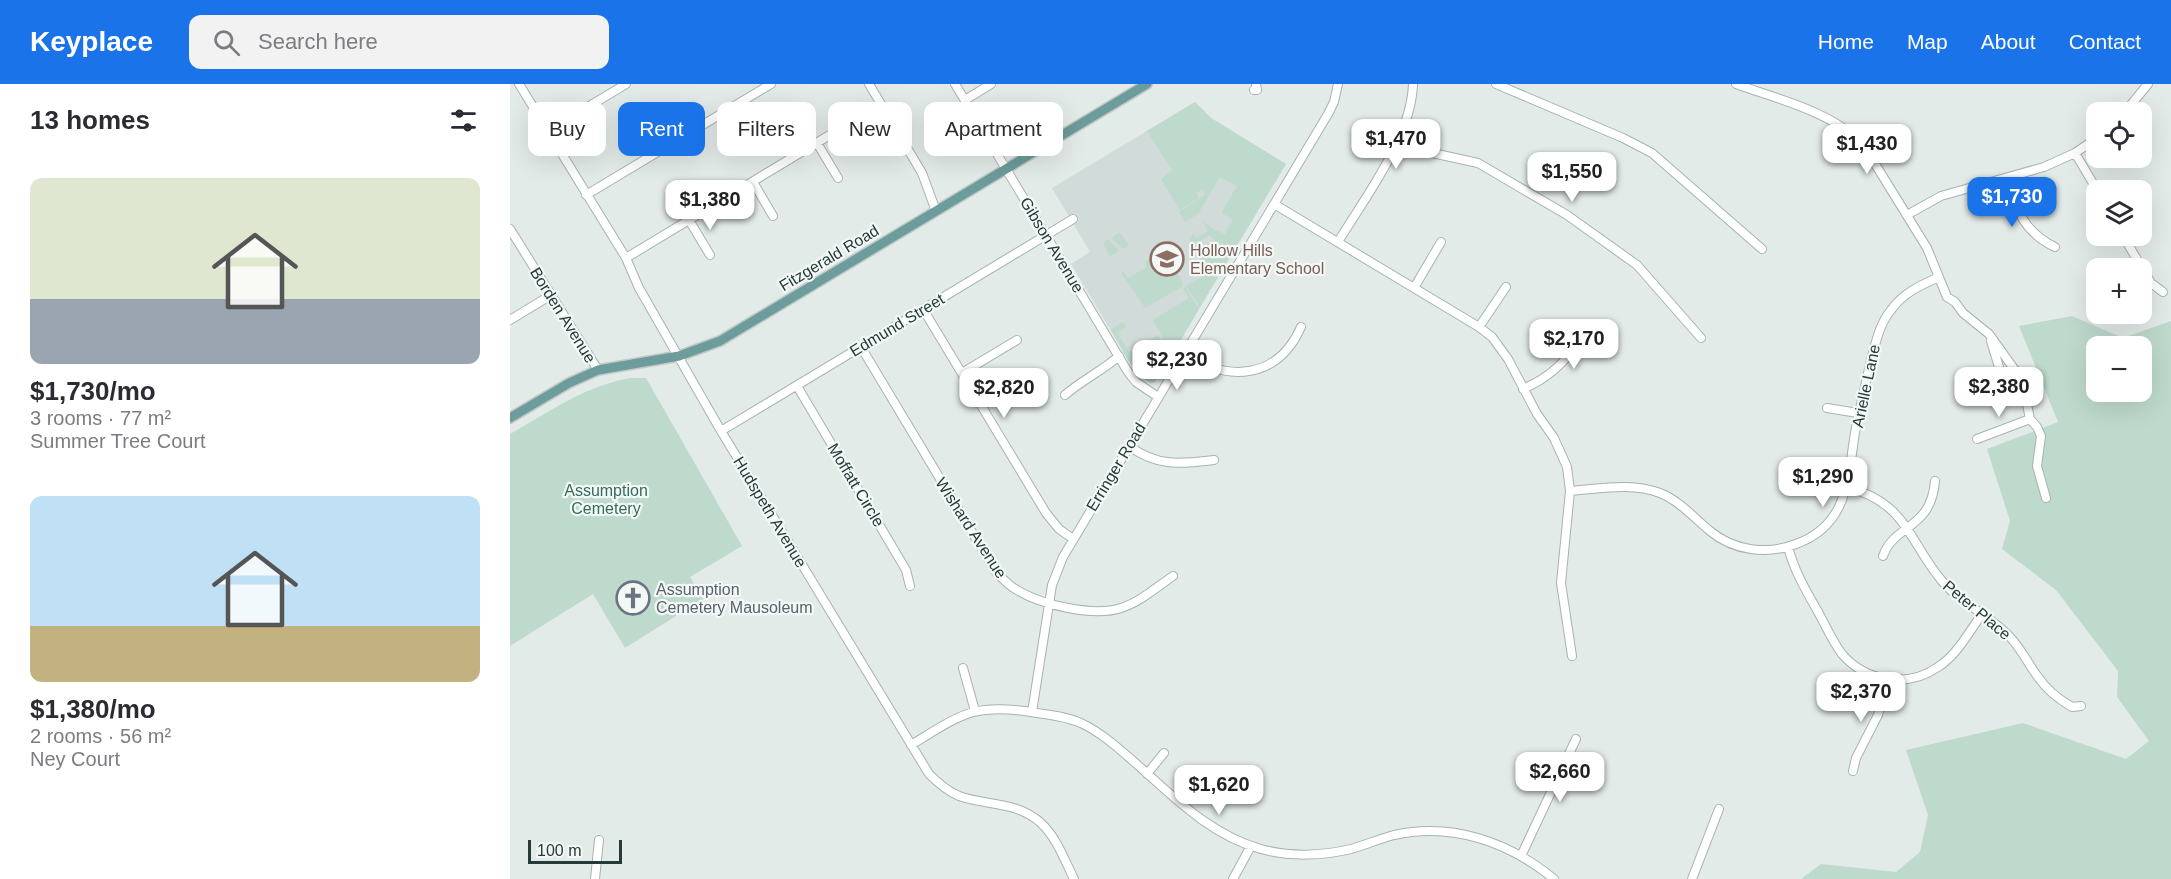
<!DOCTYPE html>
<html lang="en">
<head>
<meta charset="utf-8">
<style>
  body { margin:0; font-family:Helvetica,sans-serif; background:#f2f2f3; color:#2b2b33; height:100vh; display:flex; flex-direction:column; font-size:22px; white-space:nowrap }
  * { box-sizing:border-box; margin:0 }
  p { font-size:20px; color:#7c7c81 }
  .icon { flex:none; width:33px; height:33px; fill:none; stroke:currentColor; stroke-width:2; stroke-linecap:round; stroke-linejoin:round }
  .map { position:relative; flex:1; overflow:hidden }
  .drawer { display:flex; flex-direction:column; background:#fff; width:510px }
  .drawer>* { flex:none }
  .top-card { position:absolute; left:18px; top:18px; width:570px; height:54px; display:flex; gap:12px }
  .controls { position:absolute; left:1576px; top:18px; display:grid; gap:12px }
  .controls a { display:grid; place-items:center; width:66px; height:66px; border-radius:12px; background:#fff; box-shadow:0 6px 24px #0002; font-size:30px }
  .scale { position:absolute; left:18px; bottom:15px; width:94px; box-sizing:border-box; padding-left:6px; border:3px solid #243b3a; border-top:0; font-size:16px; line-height:21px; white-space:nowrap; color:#243b3a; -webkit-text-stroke:4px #f3f8f7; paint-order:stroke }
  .price { position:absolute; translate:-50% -51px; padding:0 14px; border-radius:12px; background:#fff; color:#222; font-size:20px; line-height:39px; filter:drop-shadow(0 2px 3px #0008) }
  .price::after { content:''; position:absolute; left:50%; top:36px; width:18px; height:14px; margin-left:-9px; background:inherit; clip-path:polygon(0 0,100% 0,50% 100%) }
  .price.active { background:#1a73e8; color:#fff }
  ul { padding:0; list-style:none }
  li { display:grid; align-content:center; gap:12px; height:318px; padding:0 30px }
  li span { display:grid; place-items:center; height:186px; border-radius:12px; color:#555 }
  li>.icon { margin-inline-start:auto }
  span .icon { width:108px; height:108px; fill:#fffc; stroke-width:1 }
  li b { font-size:26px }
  h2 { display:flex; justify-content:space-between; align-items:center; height:72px; padding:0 30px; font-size:26px }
  .pill { padding:0 21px; border-radius:12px; background:#fff; box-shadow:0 6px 24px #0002; font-size:21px; line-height:54px }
  .pill.active { background:#1a73e8; color:#fff }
  header { display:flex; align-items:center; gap:36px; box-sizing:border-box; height:84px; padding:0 30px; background:#1a73e8; color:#fff }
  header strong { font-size:28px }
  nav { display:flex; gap:33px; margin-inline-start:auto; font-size:21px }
  .search { width:420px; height:54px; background:#f2f2f3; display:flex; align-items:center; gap:15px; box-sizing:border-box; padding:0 21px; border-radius:12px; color:#7c7c81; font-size:22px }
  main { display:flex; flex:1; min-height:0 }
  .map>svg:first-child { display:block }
  .built { fill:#d1dbd9 }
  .green { fill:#bedacc; fill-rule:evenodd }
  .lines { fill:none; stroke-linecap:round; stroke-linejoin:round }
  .minor-casing { stroke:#a6b3b1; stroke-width:10 }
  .major-casing { stroke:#c2c8c8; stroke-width:12 }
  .minor { stroke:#fff; stroke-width:8 }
  .major { stroke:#6c9c9b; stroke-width:9 }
  .labels { text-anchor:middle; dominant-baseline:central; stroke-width:4.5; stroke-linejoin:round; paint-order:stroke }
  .street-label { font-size:16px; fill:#243b3a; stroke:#f3f8f7 }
  .education-label { font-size:16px; fill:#785e54; stroke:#f3f8f7; text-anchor:start }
  .park-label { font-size:16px; fill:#336d57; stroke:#f3f8f7 }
  .worship-label { font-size:16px; fill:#5b616d; stroke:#f3f8f7; text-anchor:start }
</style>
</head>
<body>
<header>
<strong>Keyplace</strong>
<div class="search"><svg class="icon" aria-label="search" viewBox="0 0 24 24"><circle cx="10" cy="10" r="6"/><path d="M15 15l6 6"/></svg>Search here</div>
<nav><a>Home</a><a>Map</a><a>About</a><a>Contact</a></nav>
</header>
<main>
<section class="drawer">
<h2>13 homes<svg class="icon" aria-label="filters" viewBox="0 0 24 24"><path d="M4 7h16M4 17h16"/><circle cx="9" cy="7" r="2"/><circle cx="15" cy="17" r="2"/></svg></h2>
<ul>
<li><span style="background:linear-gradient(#dfe7d0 65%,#9aa5b1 0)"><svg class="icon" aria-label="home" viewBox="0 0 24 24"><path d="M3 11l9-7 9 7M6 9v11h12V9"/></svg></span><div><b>$1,730/mo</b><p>3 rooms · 77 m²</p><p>Summer Tree Court</p></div></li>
<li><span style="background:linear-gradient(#bfe0f5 70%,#c2b280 0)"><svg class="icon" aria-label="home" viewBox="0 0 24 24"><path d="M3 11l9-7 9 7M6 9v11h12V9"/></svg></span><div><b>$1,380/mo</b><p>2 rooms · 56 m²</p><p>Ney Court</p></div></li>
</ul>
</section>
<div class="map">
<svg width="1661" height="795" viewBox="0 0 1661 795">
  <rect width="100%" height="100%" fill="#e3ebe9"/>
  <!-- built -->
  <path class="built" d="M685,18L701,34L776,80L649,292L641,300L624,285L561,180L580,168L542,104Z"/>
  <!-- green -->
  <path class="green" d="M685,18L701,34L776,80L690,223L676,202L698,189L688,172L694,168L697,172L709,165L705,160L687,170L683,163L690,159L692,163L704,156L700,151L682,161L679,153L684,150L686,154L698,147L692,136L703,145L715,150L723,135L711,129L727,102L710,93L688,130L675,138L669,128L695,111L692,106L686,109L689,114L670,126L651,95L662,86L637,47Z
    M609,148L618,159V162L613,165L602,154Z
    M598,155L609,166L600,173L593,159Z
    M653,167L671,195L673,202L635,224L612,190L613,187L618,194L637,183L635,178Z
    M675,203L689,225L665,266L656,260L643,236L679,214L673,204Z
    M1562,232L1613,254L1661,237V795H1291L1311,780L1386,788L1410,768L1418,731L1396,666L1513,639L1616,675L1639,657L1607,613L1608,587L1546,506L1492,465L1500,437L1477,365L1548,338L1509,242ZM1587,262H1632V308H1587Z
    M613,238L616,243L607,248L619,268L629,263L636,274L631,261L648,251L654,261L664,267L644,299C627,298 609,260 601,246Z
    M120,294H136L232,462L180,493L193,515L115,564L83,510L0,562V350C41,327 73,303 120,294Z"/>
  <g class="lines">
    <defs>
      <path id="minor" d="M9,0L116,174L129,204L211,347L419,690C428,699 437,707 449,712C477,722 507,717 531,739C547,754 555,777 564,795
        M359,0L412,89L426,127
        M445,0L618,288L626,298L648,313
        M986,0L1113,54L1142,69L1252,165
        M1226,0C1267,15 1324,28 1354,62L1417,164L1437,213L1445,218L1453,229L1479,250L1512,296L1520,335L1527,343L1531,352L1527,382L1536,414
        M744,6H747L746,0
        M455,16L481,0
        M1615,28L1638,0
        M38,47L116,0
        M307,59L328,94
        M886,61L968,79L1057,131L1127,181L1191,254
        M1565,69L1587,106
        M1497,95C1505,125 1515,149 1545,163
        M243,98L263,132
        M76,111L261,0
        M764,120L969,243L982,253L998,275L1027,330L1044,354L1057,383L1060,407L1051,499L1062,572
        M1397,131L1431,112L1534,83L1565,69L1587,54
        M179,136L200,171
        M0,145L88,286
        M1613,152L1641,199L1653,208
        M828,158C856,112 901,54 903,0
        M116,174L371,20
        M904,204L931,158
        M413,225L536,429L549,445L563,455
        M0,236L41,211
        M969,243L996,203
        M1481,257L1492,293L1493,308L1484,315
        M351,263L486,488C493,495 499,502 507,506C531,521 585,533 611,524C630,518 647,503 663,492
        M675,269C718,299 768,295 791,243
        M452,289L507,256
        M287,302L396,486L400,502
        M1013,305C1039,294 1056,278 1070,255L1066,251
        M555,311C572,296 592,287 609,272
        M1317,324L1348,329
        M211,347L563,135
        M1467,355L1520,335
        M619,362C648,383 670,380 704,376
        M1337,403C1398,420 1397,455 1432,497C1450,519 1479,531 1499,552C1511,564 1518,580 1528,593C1537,606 1548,615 1562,623L1571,622
        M1060,407C1089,405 1122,398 1150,409C1170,417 1184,434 1200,447C1224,467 1257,471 1286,460C1347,438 1336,379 1349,329C1353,311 1357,294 1361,276C1366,258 1369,241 1381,226C1393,209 1411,201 1429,193
        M1278,463C1284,486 1295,505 1307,526C1315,540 1322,557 1332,570C1356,598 1398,604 1428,583C1447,571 1459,548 1472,530
        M1373,472C1385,439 1421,446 1425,397
        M453,584L465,627
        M522,628L542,501L553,473L818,30L824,18L828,0
        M401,661C452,630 464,618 527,629C542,631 557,633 571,639C590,648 606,662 622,676C661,710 699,751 751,765C779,773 812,772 841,765C855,761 869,755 884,751C942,738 999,758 1044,795
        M1343,687L1346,674L1368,631L1377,595
        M637,690L654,669
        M1011,772L1066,655
        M85,795L89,756
        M723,795L741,762
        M1182,795L1209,725"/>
      <path id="major" d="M0,334L59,299L88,286L169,272L210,257L637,0"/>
    </defs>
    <!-- minor casing -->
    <use href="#minor" class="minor-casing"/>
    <!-- major casing -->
    <use href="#major" class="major-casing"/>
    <!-- minor -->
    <use href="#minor" class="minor"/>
    <!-- major -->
    <use href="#major" class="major"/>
  </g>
  <!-- icons -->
  <defs>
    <symbol id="school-ring" viewBox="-11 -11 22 22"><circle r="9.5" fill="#f3f8f7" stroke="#8d6e63" stroke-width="1.5"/><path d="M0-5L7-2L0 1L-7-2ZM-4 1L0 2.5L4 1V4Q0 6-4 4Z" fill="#8d6e63"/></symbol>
    <symbol id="church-ring" viewBox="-11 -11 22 22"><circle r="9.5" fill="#f3f8f7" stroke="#6b7280" stroke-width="1.5"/><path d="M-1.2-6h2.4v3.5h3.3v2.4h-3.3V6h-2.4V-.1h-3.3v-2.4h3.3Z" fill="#6b7280"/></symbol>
  </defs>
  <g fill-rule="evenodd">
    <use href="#school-ring" x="638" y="156" width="38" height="38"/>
    <use href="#church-ring" x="104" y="495" width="38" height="38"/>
  </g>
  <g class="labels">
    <!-- street labels -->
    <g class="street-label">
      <text transform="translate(542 161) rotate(59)">Gibson Avenue</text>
      <text transform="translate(319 174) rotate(-31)">Fitzgerald Road</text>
      <text transform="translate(53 231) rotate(58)">Borden Avenue</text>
      <text transform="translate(387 241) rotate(-31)">Edmund Street</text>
      <text transform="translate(1356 302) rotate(-78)">Arielle Lane</text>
      <text transform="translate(606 383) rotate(-59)">Erringer Road</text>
      <text transform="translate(346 401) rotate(59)">Moffatt Circle</text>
      <text transform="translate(260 428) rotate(59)">Hudspeth Avenue</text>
      <text transform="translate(461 444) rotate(57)">Wishard Avenue</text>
      <text transform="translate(1467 526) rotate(40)">Peter Place</text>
    </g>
    <!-- education labels -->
    <g class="education-label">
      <text x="680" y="166">Hollow Hills<tspan x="680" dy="18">Elementary School</tspan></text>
    </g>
    <!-- park labels -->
    <g class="park-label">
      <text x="96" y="406">Assumption<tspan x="96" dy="18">Cemetery</tspan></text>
    </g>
    <!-- worship labels -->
    <g class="worship-label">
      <text x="146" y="505">Assumption<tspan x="146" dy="18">Cemetery Mausoleum</tspan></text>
    </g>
  </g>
</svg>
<div class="controls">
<a><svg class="icon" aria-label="locate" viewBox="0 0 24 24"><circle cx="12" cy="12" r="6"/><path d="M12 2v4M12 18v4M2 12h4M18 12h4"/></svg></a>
<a><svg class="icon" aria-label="layers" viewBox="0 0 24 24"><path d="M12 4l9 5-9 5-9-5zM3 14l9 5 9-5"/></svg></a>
<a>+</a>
<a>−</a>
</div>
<div class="scale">100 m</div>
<b class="price" style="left:886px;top:86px">$1,470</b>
<b class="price" style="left:1357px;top:91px">$1,430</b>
<b class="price" style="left:1062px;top:119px">$1,550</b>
<b class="price active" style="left:1502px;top:144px">$1,730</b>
<b class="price" style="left:200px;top:147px">$1,380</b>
<b class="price" style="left:1064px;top:286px">$2,170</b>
<b class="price" style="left:667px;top:307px">$2,230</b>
<b class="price" style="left:1489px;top:334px">$2,380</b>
<b class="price" style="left:494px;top:335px">$2,820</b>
<b class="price" style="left:1313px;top:424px">$1,290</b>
<b class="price" style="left:1351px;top:639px">$2,370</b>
<b class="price" style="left:1050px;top:719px">$2,660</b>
<b class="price" style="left:709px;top:732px">$1,620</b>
<div class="top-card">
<a class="pill">Buy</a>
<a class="pill active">Rent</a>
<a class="pill">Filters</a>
<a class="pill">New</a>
<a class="pill">Apartment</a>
</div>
</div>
</main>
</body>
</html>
